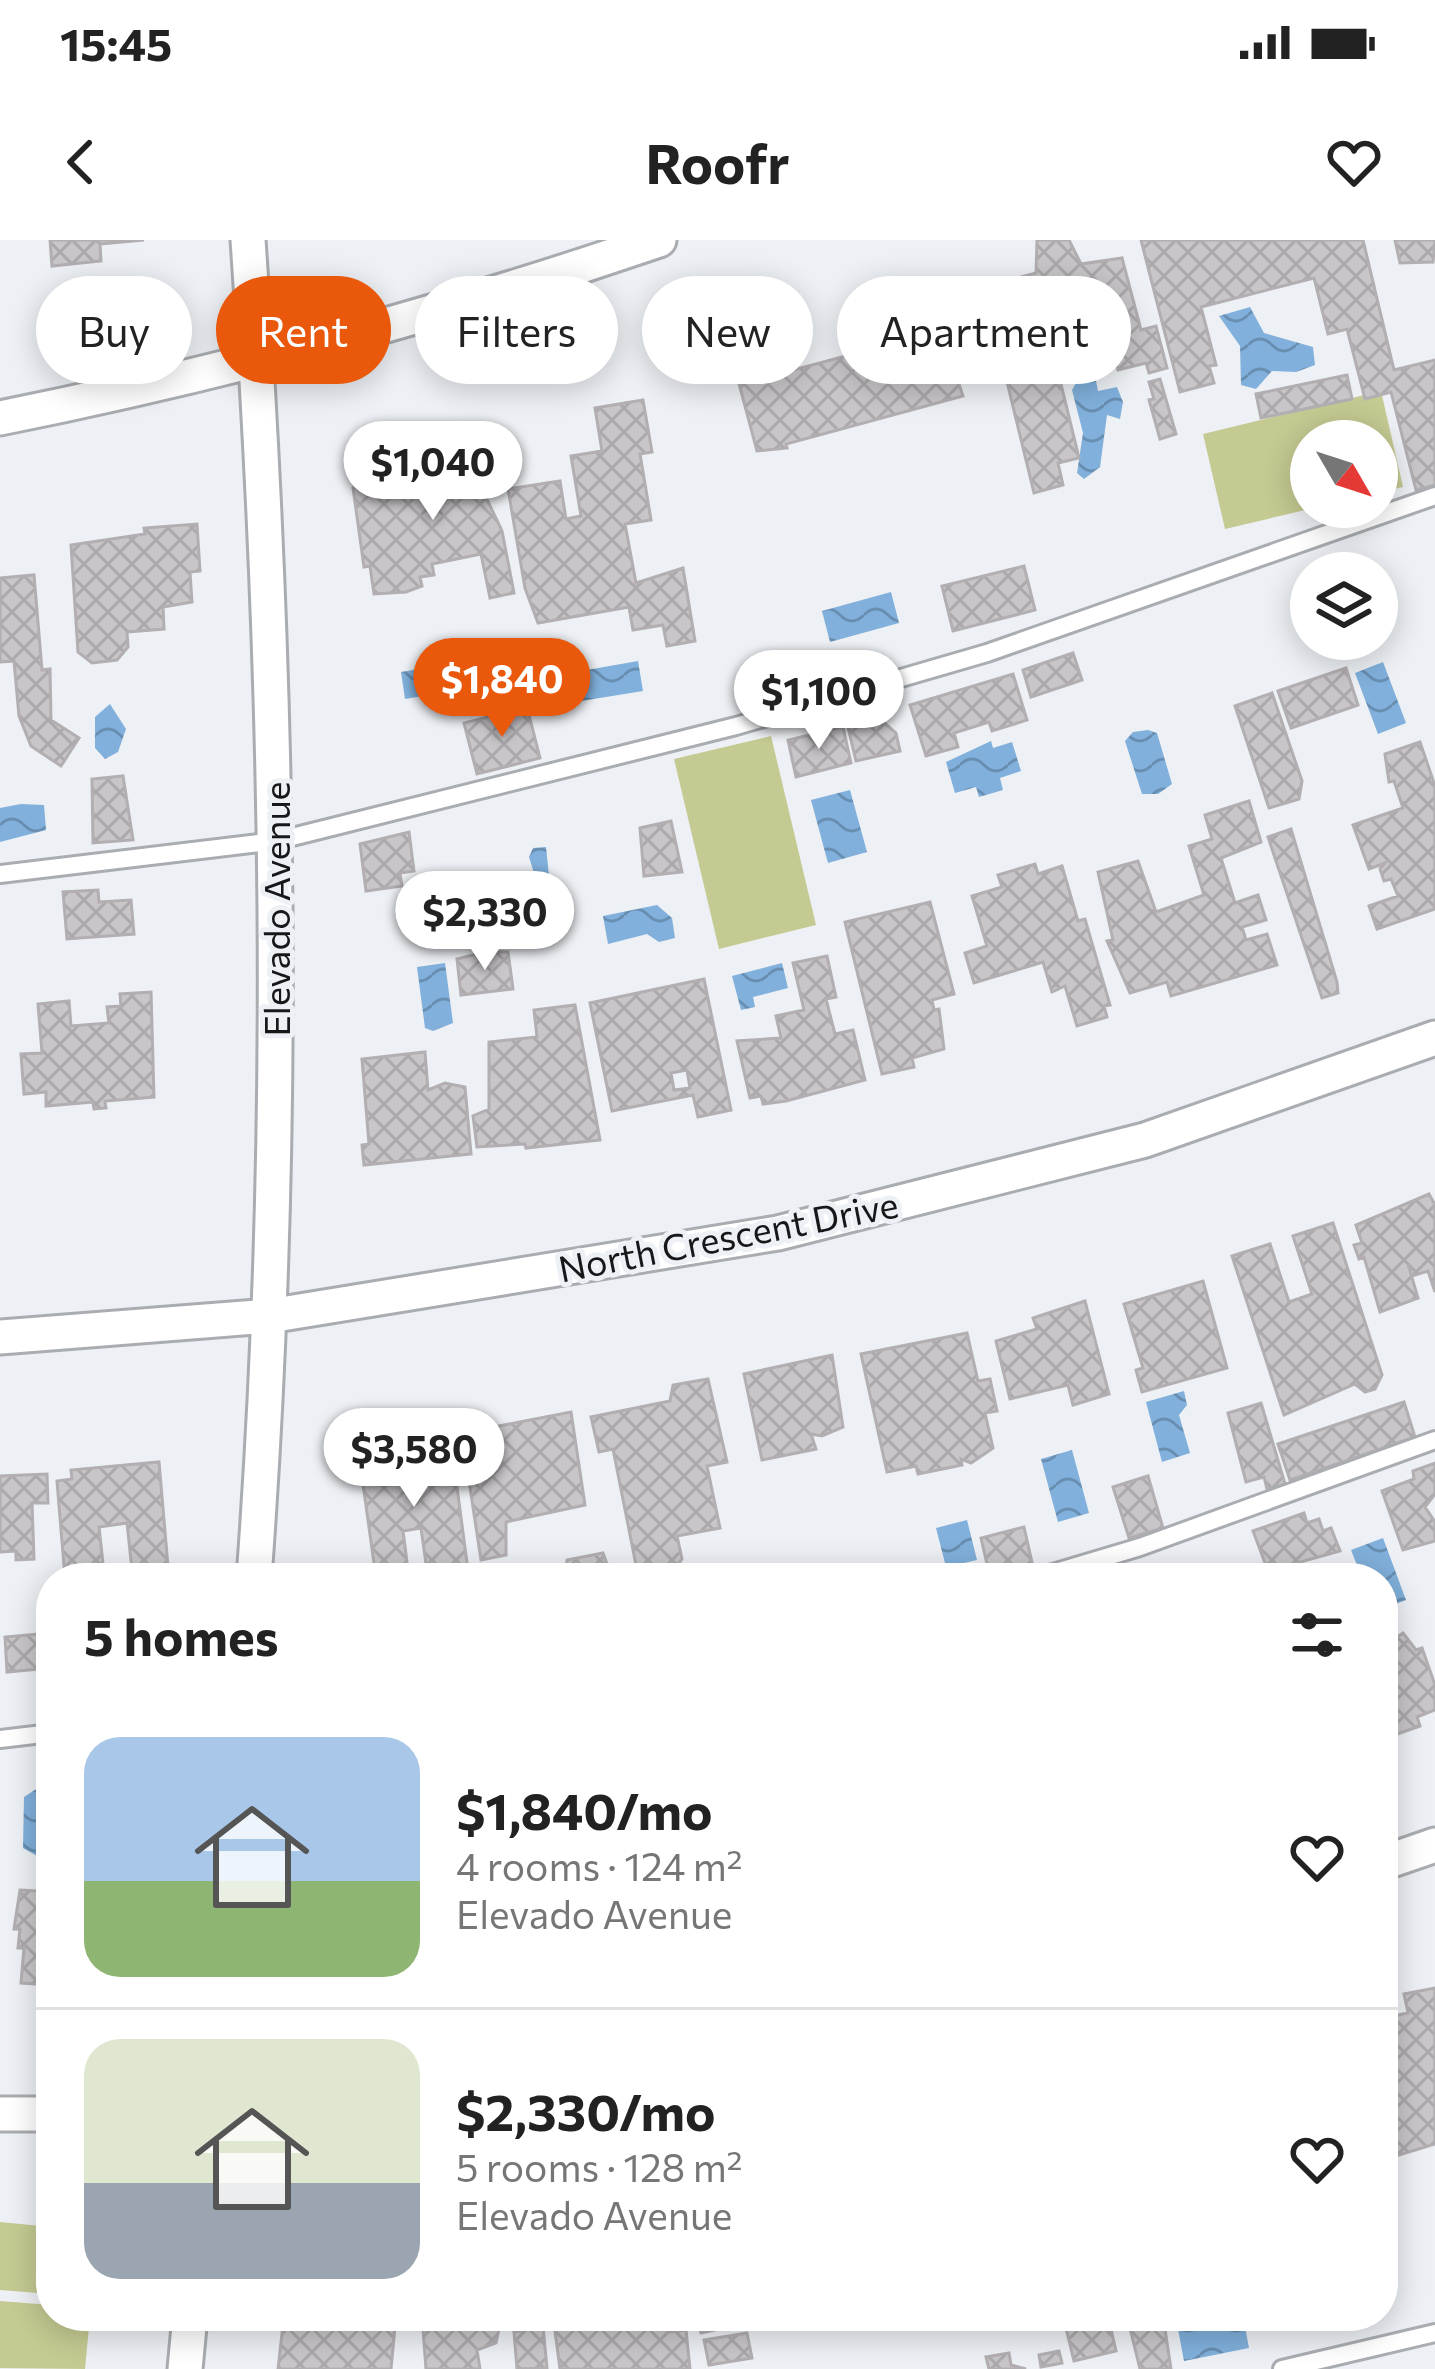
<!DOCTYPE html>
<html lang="en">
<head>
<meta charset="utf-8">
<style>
  body { margin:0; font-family:Commissioner,sans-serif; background:#f2f2f2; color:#222; height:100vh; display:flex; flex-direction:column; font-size:45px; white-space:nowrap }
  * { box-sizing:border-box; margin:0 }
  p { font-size:39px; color:#767676 }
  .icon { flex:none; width:66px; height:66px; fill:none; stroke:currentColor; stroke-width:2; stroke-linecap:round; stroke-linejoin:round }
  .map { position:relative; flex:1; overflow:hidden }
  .drawer { position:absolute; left:36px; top:1323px; width:1362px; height:768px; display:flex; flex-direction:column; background:#fff; border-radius:48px; box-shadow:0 6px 30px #0003 }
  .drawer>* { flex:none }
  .top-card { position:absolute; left:36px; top:36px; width:1365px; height:108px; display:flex; gap:24px }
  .needle { width:78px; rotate:129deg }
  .buttons { position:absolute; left:1290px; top:180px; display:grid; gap:24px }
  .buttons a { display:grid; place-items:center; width:108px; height:108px; border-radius:50%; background:#fff; box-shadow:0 6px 30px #0003; font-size:60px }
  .price { position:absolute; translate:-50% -102px; padding:0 27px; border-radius:42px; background:#fff; color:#222; font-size:39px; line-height:78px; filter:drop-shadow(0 3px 6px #0008) }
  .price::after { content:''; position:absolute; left:50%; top:72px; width:36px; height:27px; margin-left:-18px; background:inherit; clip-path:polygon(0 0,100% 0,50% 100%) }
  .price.on { background:#ea580c; color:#fff }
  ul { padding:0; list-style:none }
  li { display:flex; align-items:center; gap:36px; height:300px; padding:0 48px }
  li+li { border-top:3px solid #e0e0e0 }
  li span { display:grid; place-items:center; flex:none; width:336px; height:240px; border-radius:36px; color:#555 }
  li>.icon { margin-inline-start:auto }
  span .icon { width:144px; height:144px; fill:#fffc; stroke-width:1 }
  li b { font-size:51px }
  h2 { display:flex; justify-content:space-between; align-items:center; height:144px; padding:0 48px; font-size:51px }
  .pill { padding:0 42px; border-radius:54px; background:#fff; box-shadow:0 6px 30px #0003; font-size:42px; line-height:108px }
  .pill.on { background:#ea580c; color:#fff }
  .status { display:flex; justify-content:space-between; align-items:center; height:84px; padding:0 60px; background:#fff; direction:ltr }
  .status svg { height:33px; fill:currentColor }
  header { display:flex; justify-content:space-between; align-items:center; height:156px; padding:0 48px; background:#fff; font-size:54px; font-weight:700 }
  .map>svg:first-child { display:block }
  .park { fill:#c5ca92 }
  .water { fill:url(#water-waves) }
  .building { fill:url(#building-cross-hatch); stroke:#b2aeb2; stroke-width:3; fill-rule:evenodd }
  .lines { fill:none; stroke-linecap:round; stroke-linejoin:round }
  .service-casing { stroke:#a9acb0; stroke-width:22 }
  .minor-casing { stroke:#a9acb0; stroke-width:39 }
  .service { stroke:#fff; stroke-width:16 }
  .minor { stroke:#fff; stroke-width:33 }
  .labels { text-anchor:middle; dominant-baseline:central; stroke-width:10; stroke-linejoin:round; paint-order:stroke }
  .street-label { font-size:36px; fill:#151718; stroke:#edf0f4 }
</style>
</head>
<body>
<div class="status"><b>15:45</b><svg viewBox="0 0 49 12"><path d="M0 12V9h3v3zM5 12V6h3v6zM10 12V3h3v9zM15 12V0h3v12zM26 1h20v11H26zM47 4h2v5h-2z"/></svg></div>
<header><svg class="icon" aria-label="back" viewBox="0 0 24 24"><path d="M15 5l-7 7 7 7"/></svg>Roofr<svg class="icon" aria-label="heart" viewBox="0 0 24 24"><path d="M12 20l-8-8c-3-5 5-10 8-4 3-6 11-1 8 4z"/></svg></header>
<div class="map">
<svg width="1435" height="2129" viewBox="0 0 1435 2129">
  <defs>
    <pattern id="water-waves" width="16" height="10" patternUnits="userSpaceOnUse" patternTransform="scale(3)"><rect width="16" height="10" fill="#80b0db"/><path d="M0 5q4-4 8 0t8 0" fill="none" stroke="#688eb1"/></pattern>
    <pattern id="building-cross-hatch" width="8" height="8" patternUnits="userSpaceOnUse" patternTransform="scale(3)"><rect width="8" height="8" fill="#c9c6ca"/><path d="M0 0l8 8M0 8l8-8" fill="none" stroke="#aca9ad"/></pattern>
  </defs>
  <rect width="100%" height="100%" fill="#edf0f4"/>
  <!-- park -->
  <path class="park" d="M1381,151L1403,247L1377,253V201H1311V267H1318L1225,289L1203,194Z
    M771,496L816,685L719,709L674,519Z
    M0,1982L51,1987V2054L0,2050Z
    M0,2061L51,2065V2076H90L85,2129L0,2128Z"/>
  <!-- water -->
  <path class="water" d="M1250,67L1264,93L1313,107L1315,125L1296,132L1272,131L1256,149L1241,145L1240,106L1219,76Z
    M1086,125L1094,130L1098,151L1117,147L1123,162L1120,179L1107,175L1100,227L1084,239L1077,233L1083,193L1072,150Z
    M891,352L899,383L830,402L822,371Z
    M638,421L643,451L575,462L570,433Z
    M461,422L465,449L405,459L401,432Z
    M1383,422L1406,483L1378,494L1355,433Z
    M110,464L126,489L118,512L105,519L95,508V477Z
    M1148,490L1157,493L1172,544L1158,554H1142L1125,501L1133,492Z
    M991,501L993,508L1012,502L1021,531L1000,538L1003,550L979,557L976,547L955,553L946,522Z
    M850,550L867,612L828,623L811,560Z
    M21,564L44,565L46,590L0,602V568Z
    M546,607L552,664L538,669L528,656L535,636L529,617L533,608Z
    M657,665L672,678L675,698L659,702L647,694L608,704L603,676Z
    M445,723L453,783L433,791L425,788L417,727Z
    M782,723L788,748L753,757L755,767L741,770L732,736Z
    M1184,1151L1187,1165L1179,1175L1190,1213L1162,1222L1146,1162Z
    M1072,1210L1089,1273L1058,1282L1041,1219Z
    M967,1280L977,1320L946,1327L936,1288Z
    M1383,1298L1406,1360L1383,1369V1338H1362L1351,1310Z
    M44,1544L51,1548V1604L37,1616L23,1608L24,1557Z
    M1221,2076H1243L1249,2108L1184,2121L1178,2089L1221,2081Z"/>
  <!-- building -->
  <path class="building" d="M50,0H144L100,4L101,21L52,26Z
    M1037,0H1069L1081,24L1122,18L1141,90L1156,86L1167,128L1149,133L1146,123L1118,130L1111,105L1093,110L1078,101L1052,107L1079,218L1058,223L1063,245L1034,253L984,47L1036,33Z
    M1141,0H1363L1394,130L1435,120V245L1416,250L1391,152L1365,159L1347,89L1328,94L1314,38L1201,67L1216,125L1209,126L1214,143L1180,152Z
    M1395,0H1435L1433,22L1400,23Z
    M935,73L963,156L786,204L787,208L757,211L734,125L769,115L775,135L883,106L878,88Z
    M1347,135L1352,159L1261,178L1256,154Z
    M1160,139L1176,194L1160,199L1149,160L1154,159L1149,142Z
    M643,160L652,212L640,214L651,280L625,284L636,343L683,328L695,401L667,406L663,385L633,390L629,367L538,383L525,348L508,249L560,241L566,279L581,276L571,216L602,211L595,168Z
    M489,205L498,250L484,253L502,291L514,353L490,358L481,314L432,324L434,335L420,337L422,346L406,352L374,354L370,326L364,327L353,248L428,234L426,218Z
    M197,284L200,331L190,332L192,362L163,367L164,389L127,392L128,407L117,420L92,423L78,412L71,305L145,294L144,288Z
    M1024,326L1035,370L953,391L942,346Z
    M34,335L42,430L50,429L51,480L79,498L61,526L31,506L19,476L14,421L0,422V338Z
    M1073,413L1082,440L1031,457L1023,430Z
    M1346,428L1358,465L1291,488L1278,451Z
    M1013,434L1027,480L992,491L989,482L954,493L958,507L926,516L910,465Z
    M1272,453L1302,541L1299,559L1269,568L1235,466Z
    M527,467L540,518L477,534L464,483Z
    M873,473L896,493L900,511L856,521L846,479Z
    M843,487L851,523L796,537L788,500Z
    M1420,502L1435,546V669L1377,689L1369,666L1398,656L1391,639L1384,641L1380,629L1385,623L1369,629L1353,585L1403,568L1394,541L1389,542L1385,514Z
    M123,536L133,600L93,603L92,539Z
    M1249,561L1261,602L1221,618L1235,663L1258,655L1266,680L1242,687L1246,700L1267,694L1277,725L1171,756L1167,742L1130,753L1107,701L1113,700L1098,632L1138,621L1156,672L1204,655L1189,606L1212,599L1205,575Z
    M671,581L682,632L644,636L640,588Z
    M1291,589L1337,742L1338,753L1322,758L1268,597Z
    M409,592L414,631L400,633L402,646L366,651L360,604Z
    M1035,624L1038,634L1062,626L1078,681L1085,679L1110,765L1104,766L1107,777L1077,786L1065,746L1052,752L1043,722L974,743L965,713L987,706L972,656L1002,647L998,635Z
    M98,650L99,662L131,660L134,694L67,699L63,652Z
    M930,662L954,754L932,760L934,770L939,769L944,809L912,818L914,827L882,834L845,682Z
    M485,712H508L513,749L461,755L457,719Z
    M827,716L836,757L826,759L835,794L853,790L865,840L786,861L763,864L761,856L750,858L737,801L781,798L776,776L804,770L793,723Z
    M704,739L731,870L698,877L693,855L612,871L590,763ZM687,830L690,848L674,850L671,833Z
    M151,752L154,857L105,861L106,868L94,869L93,862L46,866V852L24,854L21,814L42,813L38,764L69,761L71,786L109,783L107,767L121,766L120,754Z
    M575,765L600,900L526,908L525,904L477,907L473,876L489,869V802L537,797L534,770Z
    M425,812L428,850L445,843L465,847L471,914L364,925L362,905L369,904L362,819Z
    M1429,954L1435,965V1052L1428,1031L1412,1036L1408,1024L1418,1058L1380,1072L1364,1017L1359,1019L1354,1005L1362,1003L1356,985Z
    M1333,983L1382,1135L1375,1149L1365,1152L1355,1144L1284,1175L1232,1016L1270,1004L1289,1062L1312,1054L1293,996Z
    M1203,1041L1227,1128L1142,1152L1136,1130L1143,1128L1124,1064Z
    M1085,1061L1109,1154L1073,1165L1068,1145L1010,1159L996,1101L1037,1089L1033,1078Z
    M967,1093L978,1141L990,1139L997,1171L985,1173L993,1208L971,1223L961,1219L962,1225L918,1234L916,1226L887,1232L861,1114Z
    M832,1115L843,1187L822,1196L811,1194L816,1209L762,1220L744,1134Z
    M708,1139L727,1222L707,1226L720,1288L677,1296L682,1319L674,1330H637L613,1209L599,1212L591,1177L670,1161L673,1145Z
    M1404,1162L1415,1197L1290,1240L1278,1204Z
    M1261,1163L1285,1244L1267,1249L1264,1237L1246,1242L1228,1173Z
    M571,1172L585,1265L506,1282V1315L481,1320L464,1208L492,1203L489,1188Z
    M451,1202L469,1338H428L421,1288L403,1291L409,1338H376L359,1215Z
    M159,1222L169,1338H65L57,1241L72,1239L71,1230ZM127,1283L132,1330L104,1333L99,1287Z
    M1435,1223V1254L1425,1267L1435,1282V1301L1403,1310L1382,1251L1414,1239L1413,1231Z
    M47,1234L48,1263H32L34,1319L16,1320V1311L0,1312V1236Z
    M1148,1236L1163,1288L1129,1298L1113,1247Z
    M1304,1273L1307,1283L1319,1279L1323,1291L1331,1288L1340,1311L1268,1331L1253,1291Z
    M1024,1287L1033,1327L990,1337L981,1298Z
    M603,1313L612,1338H566L567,1320Z
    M893,1328L895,1338H848Z
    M51,1393V1428L7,1432L5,1397Z
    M1403,1393L1416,1410L1422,1408L1435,1445V1470L1417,1477L1420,1486L1397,1494L1394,1487L1383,1491V1406Z
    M51,1437V1463L43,1464L41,1438Z
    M20,1650L51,1652V1745L21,1743L24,1708H18L20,1689H14Z
    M1435,1748V1904L1383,1920V1778L1408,1773L1404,1754Z
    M284,2076H396L391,2129H278Z
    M422,2076H542L547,2128L517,2129L514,2092L521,2091L520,2082L500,2084L496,2103L477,2110L480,2129H426Z
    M553,2076H666L668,2092L686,2090L690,2129H560Z
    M697,2076H798L788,2078L789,2087L778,2089L776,2077L701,2093Z
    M1063,2076H1108L1116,2111L1074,2121Z
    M1127,2076H1163L1171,2129H1140Z
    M747,2093L752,2118L709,2125L704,2100Z
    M1059,2111L1062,2123L1041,2127L1039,2115Z
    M1009,2113L1011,2125L1026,2129H989L986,2117Z"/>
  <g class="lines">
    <defs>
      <path id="service" d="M0,634L276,601L736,486L987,413L1435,256
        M1036,1338L1140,1307L1435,1200
        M0,1499L51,1493
        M1282,2129L1435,2093"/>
      <path id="minor" d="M248,0C279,446 287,892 254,1338
        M0,178C224,133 443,74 659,0
        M0,1097L269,1076L778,993L1145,900L1435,798
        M1383,1623L1435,1605
        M0,1874H51
        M185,2129L190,2076"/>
    </defs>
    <!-- service casing -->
    <use href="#service" class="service-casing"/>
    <!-- minor casing -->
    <use href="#minor" class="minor-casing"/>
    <!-- service -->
    <use href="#service" class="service"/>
    <!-- minor -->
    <use href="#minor" class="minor"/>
  </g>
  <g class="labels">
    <!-- street labels -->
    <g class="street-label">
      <text transform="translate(275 669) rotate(-90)">Elevado Avenue</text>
      <text transform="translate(728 995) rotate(-11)">North Crescent Drive</text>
    </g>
  </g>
</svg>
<div class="buttons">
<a><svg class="needle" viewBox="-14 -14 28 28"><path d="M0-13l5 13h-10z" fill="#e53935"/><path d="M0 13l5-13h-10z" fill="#767676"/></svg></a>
<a><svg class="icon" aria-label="layers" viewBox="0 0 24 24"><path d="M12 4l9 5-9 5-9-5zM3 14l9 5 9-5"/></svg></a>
</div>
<b class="price" style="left:433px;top:283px">$1,040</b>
<b class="price on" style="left:502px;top:500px">$1,840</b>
<b class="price" style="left:819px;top:512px">$1,100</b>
<b class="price" style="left:485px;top:733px">$2,330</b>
<b class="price" style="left:414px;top:1270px">$3,580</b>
<div class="top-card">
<a class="pill">Buy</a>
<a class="pill on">Rent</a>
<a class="pill">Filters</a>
<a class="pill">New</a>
<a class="pill">Apartment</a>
</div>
<section class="drawer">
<h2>5 homes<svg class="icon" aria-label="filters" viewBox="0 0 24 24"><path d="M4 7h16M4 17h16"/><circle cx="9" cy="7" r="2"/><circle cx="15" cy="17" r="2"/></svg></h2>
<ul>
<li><span style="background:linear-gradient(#a9c7e8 60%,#8fb573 0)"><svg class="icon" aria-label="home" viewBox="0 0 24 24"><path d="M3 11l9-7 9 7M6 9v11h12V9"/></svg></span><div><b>$1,840/mo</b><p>4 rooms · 124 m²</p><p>Elevado Avenue</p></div><svg class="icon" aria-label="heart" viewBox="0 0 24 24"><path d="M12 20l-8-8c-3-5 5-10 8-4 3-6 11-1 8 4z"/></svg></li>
<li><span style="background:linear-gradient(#dfe7d0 60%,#9aa5b1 0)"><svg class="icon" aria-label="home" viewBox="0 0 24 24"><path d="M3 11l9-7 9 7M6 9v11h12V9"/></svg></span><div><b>$2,330/mo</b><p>5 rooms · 128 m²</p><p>Elevado Avenue</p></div><svg class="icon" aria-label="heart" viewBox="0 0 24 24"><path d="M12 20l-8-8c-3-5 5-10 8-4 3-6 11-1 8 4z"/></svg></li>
</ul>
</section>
</div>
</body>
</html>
